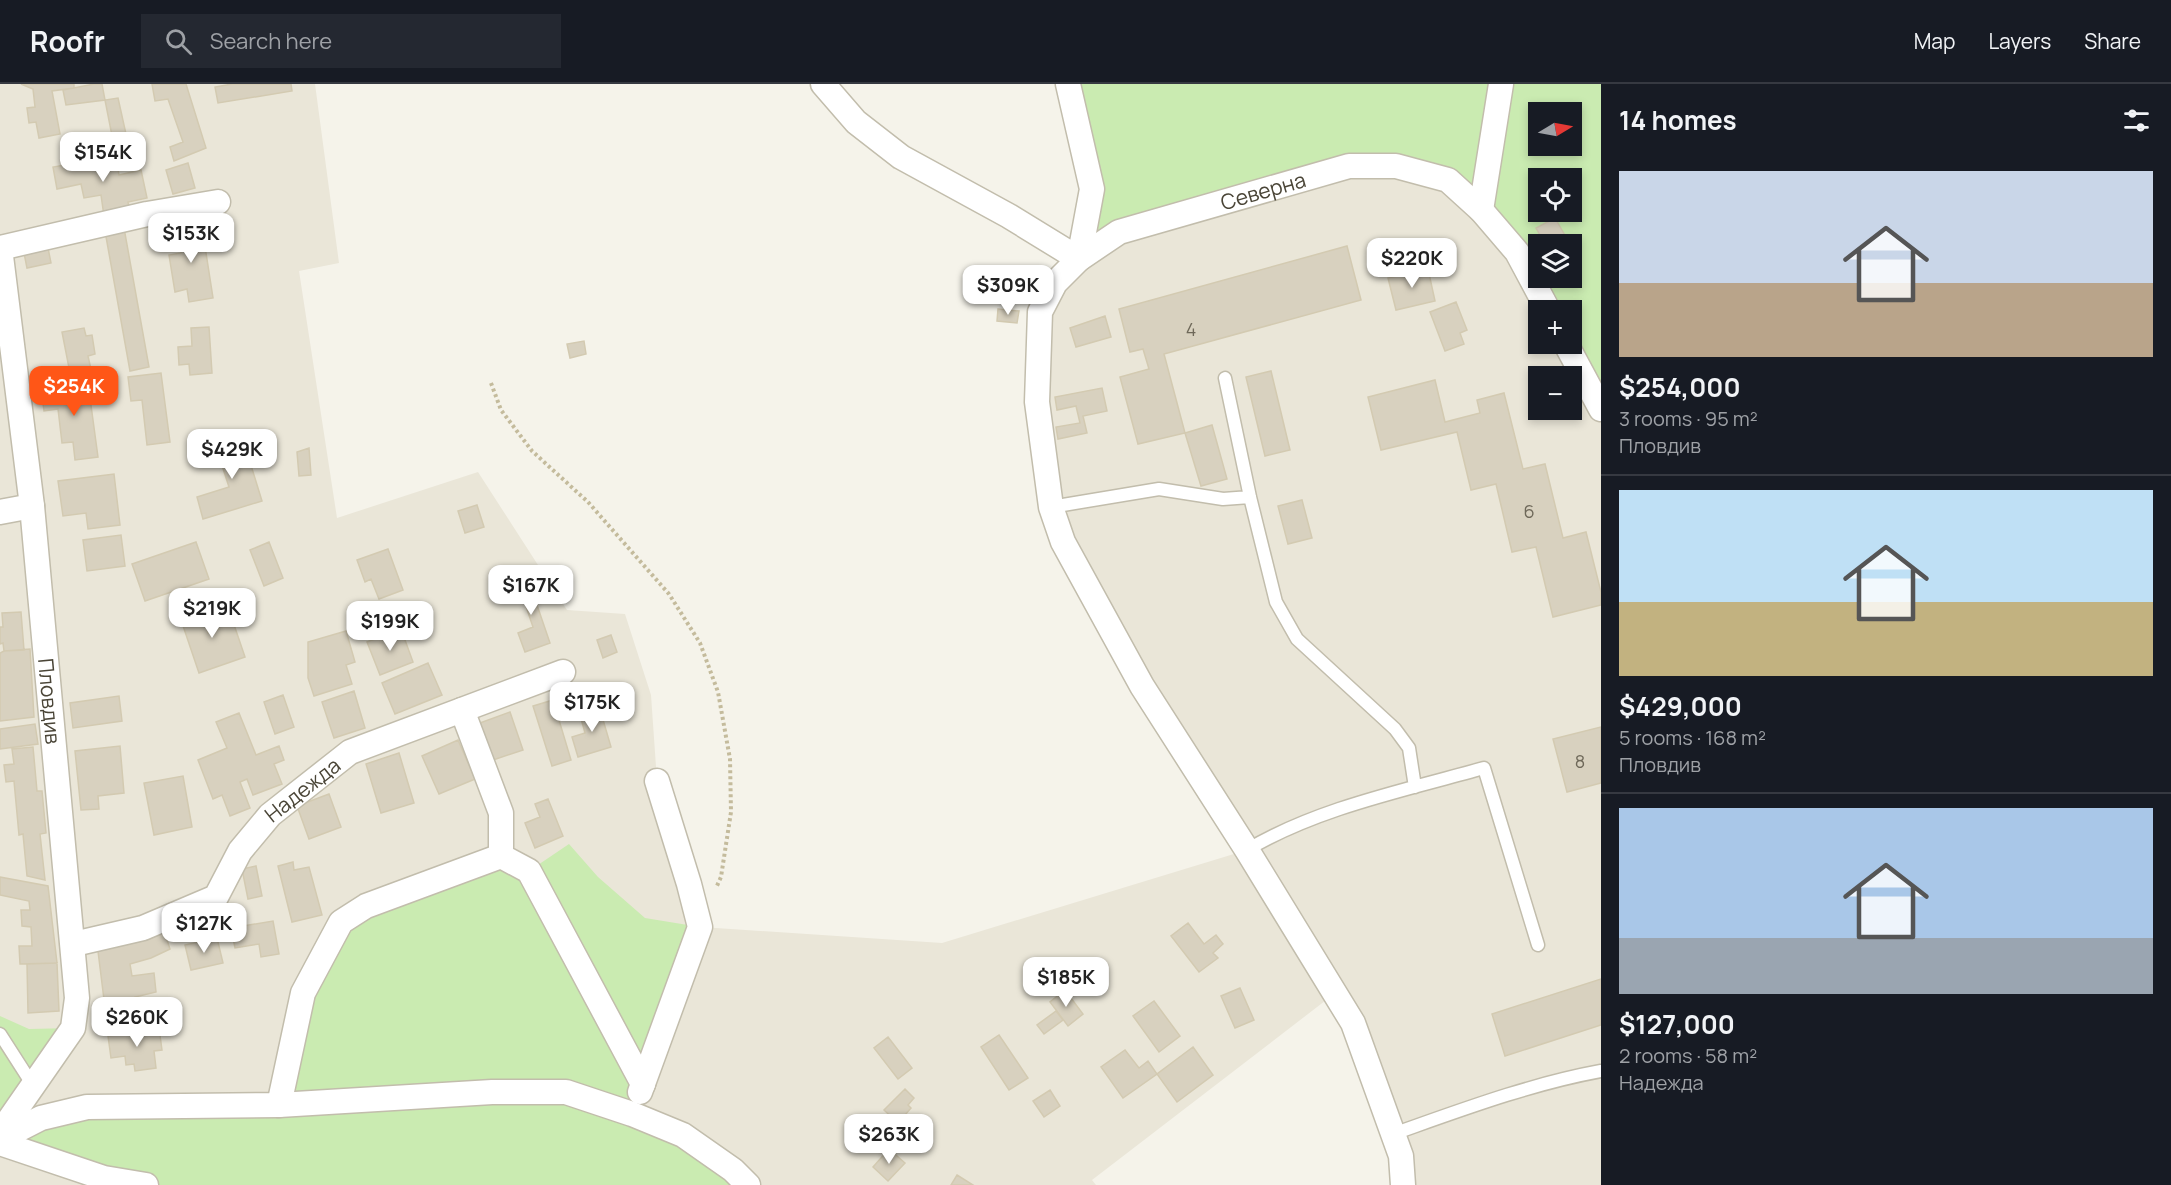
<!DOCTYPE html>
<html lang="en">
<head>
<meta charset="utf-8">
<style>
  body { margin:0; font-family:Manrope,sans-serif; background:#242831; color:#f1f3f6; height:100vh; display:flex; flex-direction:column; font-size:22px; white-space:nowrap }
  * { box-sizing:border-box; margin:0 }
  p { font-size:20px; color:#9ea1a6 }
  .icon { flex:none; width:33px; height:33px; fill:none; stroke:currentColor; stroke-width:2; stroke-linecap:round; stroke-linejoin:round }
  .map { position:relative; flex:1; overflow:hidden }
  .details { display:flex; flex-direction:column; background:#171b24; width:570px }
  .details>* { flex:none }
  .needle { width:39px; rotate:80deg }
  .tools { position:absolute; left:1528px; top:18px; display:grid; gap:12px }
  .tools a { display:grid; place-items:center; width:54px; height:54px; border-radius:0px; background:#171b24; box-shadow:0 3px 9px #0003; font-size:30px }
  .price { position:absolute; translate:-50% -51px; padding:0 14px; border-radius:12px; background:#fff; color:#222; font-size:20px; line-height:39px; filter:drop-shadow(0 2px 3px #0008) }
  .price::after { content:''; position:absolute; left:50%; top:36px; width:18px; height:14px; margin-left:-9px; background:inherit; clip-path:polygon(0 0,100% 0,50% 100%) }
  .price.on { background:#ff5617; color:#fff }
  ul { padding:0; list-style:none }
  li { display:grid; align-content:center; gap:12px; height:318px; padding:0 18px }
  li+li { border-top:2px solid #363941 }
  li span { display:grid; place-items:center; height:186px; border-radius:0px; color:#555 }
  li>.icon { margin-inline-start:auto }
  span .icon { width:108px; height:108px; fill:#fffc; stroke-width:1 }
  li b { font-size:26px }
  h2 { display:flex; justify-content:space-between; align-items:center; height:72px; padding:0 18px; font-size:26px }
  header { display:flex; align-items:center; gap:36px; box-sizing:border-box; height:84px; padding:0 30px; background:#171b24; border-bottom:2px solid #363941 }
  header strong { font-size:28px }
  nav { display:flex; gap:33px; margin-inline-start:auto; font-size:21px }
  .search { width:420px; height:54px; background:#242831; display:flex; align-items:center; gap:15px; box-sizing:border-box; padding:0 21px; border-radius:0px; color:#9ea1a6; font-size:22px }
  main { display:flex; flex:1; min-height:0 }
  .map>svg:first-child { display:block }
  .residential { fill:#eae6d8; fill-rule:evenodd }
  .green { fill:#caebb1; fill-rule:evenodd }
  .building { fill:#d8d1bf; stroke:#d3cab1; stroke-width:1.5 }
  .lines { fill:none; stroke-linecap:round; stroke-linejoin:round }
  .service-casing { stroke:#c2bdac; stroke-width:15 }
  .minor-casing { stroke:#c2bdac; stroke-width:27 }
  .path { stroke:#c4bb9c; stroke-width:4; stroke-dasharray:3 3; stroke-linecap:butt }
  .service { stroke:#fff; stroke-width:12 }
  .minor { stroke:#fff; stroke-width:24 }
  .labels { text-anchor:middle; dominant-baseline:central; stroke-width:4.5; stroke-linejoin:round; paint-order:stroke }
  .number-label { font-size:18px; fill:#6e6859 }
  .street-label { font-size:21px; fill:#4a4537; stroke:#fff }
</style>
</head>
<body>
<header>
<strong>Roofr</strong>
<div class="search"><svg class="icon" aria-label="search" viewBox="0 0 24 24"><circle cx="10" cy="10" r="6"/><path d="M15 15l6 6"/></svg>Search here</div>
<nav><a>Map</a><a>Layers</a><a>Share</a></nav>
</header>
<main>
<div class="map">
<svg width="1601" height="1101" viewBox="0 0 1601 1101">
  <rect width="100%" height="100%" fill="#f5f3ea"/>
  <!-- residential -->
  <path class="residential" d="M0,0H315L339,179L299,187L337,434L478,388L567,526L625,530L651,611L657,697L701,843L942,859L1247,766L1063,458L1040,228L1119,148L1396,82L1476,120L1539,226V260H1566L1601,325V1101H1398L1393,1050L1334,910L1092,1096L1096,1101H0ZM1539,292H1572V326H1539Z"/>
  <!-- green -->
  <path class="green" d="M1068,0H1601V325L1572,260V226H1548L1476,120L1397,82L1119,148L1079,175L1092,105ZM1539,28H1572V62H1539ZM1539,94H1572V128H1539ZM1539,160H1572V194H1539Z
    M569,760L598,793L645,834L700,843L632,1030L748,1101H146L0,1055L41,1034L278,1021L303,909L341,838L501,772L529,787Z
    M0,932L29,945L73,944L0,1049Z"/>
  <!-- building -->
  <path class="building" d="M21,0H74V4L52,7L60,50L39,54L36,38L29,39L27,24L35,23L33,5Z
    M94,0H102L105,16L66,21L63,6Z
    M152,0H186L206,64L174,77L170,63L183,58L168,15L155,17Z
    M232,0H291L292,7L218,19L215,3Z
    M118,14L130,68L116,72L105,16Z
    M116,72L119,91L141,86L147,114L128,118L130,127L104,132L101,111L84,114L81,100L57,105L53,83Z
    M188,79L195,104L173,110L166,86Z
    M195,134L199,157L204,156L213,214L189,218L187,205L175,208L169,171L181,169L176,138Z
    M1555,134L1570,160H1545L1536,144Z
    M124,144L149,283L130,287L105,147Z
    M1347,162L1361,216L1164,270L1185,349L1138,360L1120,293L1149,285L1143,265L1130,268L1119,225Z
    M48,164L51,179L27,184L24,169Z
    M1428,185L1435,217L1396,226L1388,194Z
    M1456,218L1467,246L1460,249L1464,260L1445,267L1430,228Z
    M998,225L1019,227L1017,239L997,237Z
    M1105,232L1111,253L1076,263L1070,244Z
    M209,243L212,289L190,291L189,280L179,281L178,263L192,262L191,244Z
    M84,244L86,252L92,251L95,270L88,272L92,290L71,294L62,248Z
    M584,257L586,270L570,274L567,260Z
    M1271,287L1290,366L1265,372L1246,293Z
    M161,289L170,358L147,361L142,316L131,317L128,293Z
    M1435,296L1445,338L1480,329L1477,316L1504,309L1523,385L1545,380L1563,454L1586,448L1601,508V521L1553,533L1536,463L1512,468L1496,400L1471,406L1457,348L1381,366L1368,313Z
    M88,299L98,373L75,376L73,358L62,359L58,325L44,327L41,305Z
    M1102,304L1107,327L1083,332L1087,349L1058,355L1056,343L1080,339L1076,322L1057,326L1055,313Z
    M1212,341L1227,395L1201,402L1185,349Z
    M241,349L262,417L203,435L197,413L229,403L214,357Z
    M309,364L311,391L299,392L297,368Z
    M114,390L120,441L88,445L86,429L63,432L58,397Z
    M1302,416L1312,454L1288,460L1278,422Z
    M477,421L484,443L465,449L458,427Z
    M121,451L125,482L87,487L83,456Z
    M196,458L209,495L145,517L132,480Z
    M269,458L283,494L264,502L250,466Z
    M388,465L403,506L379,515L371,495L365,498L357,476Z
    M524,483L550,559L525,568L518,549L533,543L514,487Z
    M200,523L208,549L219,545L214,528L228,523L245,573L199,589L179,530Z
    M21,528L24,566L4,567L3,559L0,560V543H3L2,529Z
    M401,545L413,578L380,591L367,558Z
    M346,547L355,578L346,581L352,600L314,612L308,594V558Z
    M611,551L617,568L603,574L597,556Z
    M30,565L34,633L0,637V569L4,567Z
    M428,579L442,611L395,630L382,599Z
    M354,607L365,644L334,654L322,618Z
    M283,611L294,643L275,650L264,618Z
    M119,612L122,637L73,644L70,619Z
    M553,616L571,676L552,682L533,622Z
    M599,622L611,663L578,673L572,653L585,649L579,627Z
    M510,628L523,666L493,676L480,639Z
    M239,629L256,671L279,662L284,676L274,680L282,700L253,711L247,695L240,698L250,724L230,732L222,711L213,715L198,676L227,664L216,638Z
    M35,640L38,660L0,665V645Z
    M1601,643V699L1567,708L1553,655Z
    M458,656L475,695L439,710L422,672Z
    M120,662L124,709L98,712L99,725L81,726L75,667Z
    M33,663L37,707H42L46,749L40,750L45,796L27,792L23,750L19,751L14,697L6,698L4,681L14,680L12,665Z
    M399,669L414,719L381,729L366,680Z
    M183,692L192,743L154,751L144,699Z
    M329,710L341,743L309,755L297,722Z
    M548,715L563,752L535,764L525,739L540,733L535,720Z
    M293,778L294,786L309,783L322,831L292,838L278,782Z
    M256,782L262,812L248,815L242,785Z
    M0,793L48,802L57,879L20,880L19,862H32L31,843L22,842L21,826H30L29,817L0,811Z
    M273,837L279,870L261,873L259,860L235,864L231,844Z
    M1188,839L1204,860L1216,851L1223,860L1213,869L1218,874L1199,888L1171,852Z
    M164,847L170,865L151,874L130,880L132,892L154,889L156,908L135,913L137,935L107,940L98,867L145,856Z
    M217,854L223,879L191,886L185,861Z
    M57,879L59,927L28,929L27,880Z
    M1601,895V941L1505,972L1492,930Z
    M1240,904L1254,936L1235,944L1221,912Z
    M1065,906L1083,930L1068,942L1050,918Z
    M1154,917L1180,952L1159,968L1133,932Z
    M1056,927L1063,936L1044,950L1037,941Z
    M159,944L162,966L154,967L156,984L135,987L134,980L126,981L125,972L111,974L108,952Z
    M999,951L1028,994L1009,1006L981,963Z
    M888,953L912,984L898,995L874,964Z
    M1193,963L1213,991L1177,1018L1157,990Z
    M1125,966L1139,984L1148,977L1157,990L1123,1014L1101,983Z
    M905,1005L914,1014L908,1021L911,1024L898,1039L884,1026Z
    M1050,1006L1060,1022L1044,1033L1033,1017Z
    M889,1065L905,1079L888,1097L873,1083Z
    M957,1091L973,1101H951Z"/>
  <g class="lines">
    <defs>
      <path id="service" d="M1225,294L1250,413L1276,518L1297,555L1395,645L1409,664L1415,703
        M1051,423L1159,405L1223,415L1250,413
        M1247,766C1317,724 1406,706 1484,684L1538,861
        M0,950L34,1003
        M1393,1050C1461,1026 1530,1000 1601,987"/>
      <g id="minor">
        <path d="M823,0L856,38L901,73L1009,132L1079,175L1092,105L1068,0"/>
        <path d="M1481,126L1501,0"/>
        <path id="s1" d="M0,164L32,422L77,914L73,944L0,1049"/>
        <path d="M0,164L147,130L218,118"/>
        <path d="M1566,260L1601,325"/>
        <path d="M0,428L32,422"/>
        <path d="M462,626L501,729V772L529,787L643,1000"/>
        <path id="s2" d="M74,860L143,844L216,813L240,767L270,731L350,668L563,588"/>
        <path d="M640,1008L700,843L689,800L657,697"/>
        <path d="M279,1021L303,909L341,838L366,822L501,772"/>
        <path d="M0,1055L41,1034L87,1023L279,1021L492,1008H566L632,1030L683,1051L733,1086L748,1101"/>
        <path d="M0,1059L104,1094L146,1101"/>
        <path id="s3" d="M1403,1101L1401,1072L1353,939L1247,766L1142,602L1063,458L1051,423L1037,318L1040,228L1055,199L1079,175L1119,148L1349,82H1396L1448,96L1481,126L1517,168L1548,226"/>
      </g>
    </defs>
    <!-- service casing -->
    <use href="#service" class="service-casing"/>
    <!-- minor casing -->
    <use href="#minor" class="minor-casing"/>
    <!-- path -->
    <path class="path" d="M491,299L501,326L532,367L588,418L669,510L700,559L718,608L730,675L731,728L721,793L716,804"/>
    <!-- service -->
    <use href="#service" class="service"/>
    <!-- minor -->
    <use href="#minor" class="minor"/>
  </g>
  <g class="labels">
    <!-- number labels -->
    <g class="number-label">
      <text x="1191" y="245">4</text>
      <text x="1529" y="427">6</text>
      <text x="1580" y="677">8</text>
    </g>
    <!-- street labels -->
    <g class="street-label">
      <text stroke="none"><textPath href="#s3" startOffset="1230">Северна</textPath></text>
      <text stroke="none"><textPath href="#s1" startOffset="456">Пловдив</textPath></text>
      <text stroke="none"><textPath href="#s2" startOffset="290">Надежда</textPath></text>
    </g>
  </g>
</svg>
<div class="tools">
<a><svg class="needle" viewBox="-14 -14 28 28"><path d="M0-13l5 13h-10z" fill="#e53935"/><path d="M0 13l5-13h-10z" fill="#9ea1a6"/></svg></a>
<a><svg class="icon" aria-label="locate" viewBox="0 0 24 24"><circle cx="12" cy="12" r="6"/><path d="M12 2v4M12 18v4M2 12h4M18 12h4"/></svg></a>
<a><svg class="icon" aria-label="layers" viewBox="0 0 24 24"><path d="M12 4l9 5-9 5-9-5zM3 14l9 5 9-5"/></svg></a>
<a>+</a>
<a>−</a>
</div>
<b class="price" style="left:103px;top:99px">$154K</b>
<b class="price" style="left:191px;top:180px">$153K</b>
<b class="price" style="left:1412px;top:205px">$220K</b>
<b class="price" style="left:1008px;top:232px">$309K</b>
<b class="price on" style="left:74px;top:333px">$254K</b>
<b class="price" style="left:232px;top:396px">$429K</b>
<b class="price" style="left:531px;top:532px">$167K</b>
<b class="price" style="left:212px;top:555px">$219K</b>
<b class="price" style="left:390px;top:568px">$199K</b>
<b class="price" style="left:592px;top:649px">$175K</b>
<b class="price" style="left:204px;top:870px">$127K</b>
<b class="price" style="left:1066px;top:924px">$185K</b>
<b class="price" style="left:137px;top:964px">$260K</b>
<b class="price" style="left:889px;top:1081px">$263K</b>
</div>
<section class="details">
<h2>14 homes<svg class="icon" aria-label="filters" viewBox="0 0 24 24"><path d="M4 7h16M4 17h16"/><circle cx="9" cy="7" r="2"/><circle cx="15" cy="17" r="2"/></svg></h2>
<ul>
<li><span style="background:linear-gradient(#c9d6e8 60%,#b9a48a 0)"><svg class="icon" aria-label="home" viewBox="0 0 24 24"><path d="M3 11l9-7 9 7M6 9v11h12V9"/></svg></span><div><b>$254,000</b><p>3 rooms · 95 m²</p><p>Пловдив</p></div></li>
<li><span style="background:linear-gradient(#bfe0f5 60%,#c2b280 0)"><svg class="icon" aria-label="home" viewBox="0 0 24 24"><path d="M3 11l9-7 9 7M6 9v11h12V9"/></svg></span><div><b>$429,000</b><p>5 rooms · 168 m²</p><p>Пловдив</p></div></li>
<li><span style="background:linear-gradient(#a9c7e8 70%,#9aa5b1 0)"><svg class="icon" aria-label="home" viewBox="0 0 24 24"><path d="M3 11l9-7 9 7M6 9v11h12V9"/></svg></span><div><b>$127,000</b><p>2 rooms · 58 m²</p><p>Надежда</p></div></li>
</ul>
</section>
</main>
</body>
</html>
